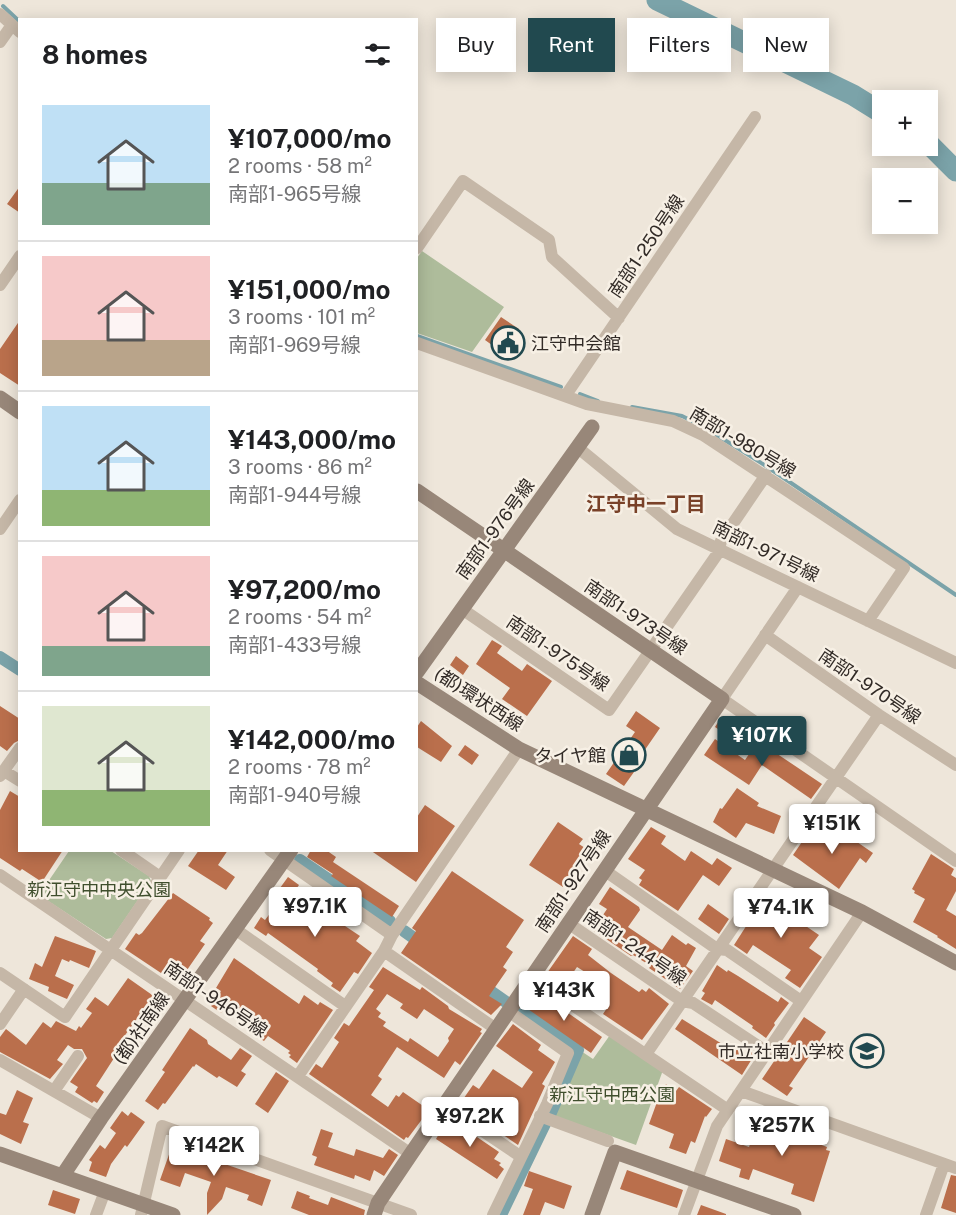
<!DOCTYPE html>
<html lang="en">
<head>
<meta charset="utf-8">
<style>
  body { margin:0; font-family:"Public Sans","Noto Sans JP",sans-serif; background:#f2f2f2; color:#202124; height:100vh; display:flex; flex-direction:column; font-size:22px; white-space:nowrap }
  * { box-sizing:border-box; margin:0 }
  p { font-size:20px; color:#757577 }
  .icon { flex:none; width:33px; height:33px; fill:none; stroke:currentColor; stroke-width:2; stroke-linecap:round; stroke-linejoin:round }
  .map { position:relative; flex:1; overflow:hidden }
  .sheet { position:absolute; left:18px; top:18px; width:400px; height:834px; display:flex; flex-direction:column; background:#fff; border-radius:0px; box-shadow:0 3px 15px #0003 }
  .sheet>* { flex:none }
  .top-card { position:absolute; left:436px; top:18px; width:429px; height:54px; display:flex; gap:12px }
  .controls { position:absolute; left:872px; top:90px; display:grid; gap:12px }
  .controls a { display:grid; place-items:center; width:66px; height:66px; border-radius:0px; background:#fff; box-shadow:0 3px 15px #0003; font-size:30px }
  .price { position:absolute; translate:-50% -51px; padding:0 14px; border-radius:6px; background:#fff; color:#222; font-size:20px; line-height:39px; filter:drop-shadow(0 2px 3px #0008) }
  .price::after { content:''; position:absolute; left:50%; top:36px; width:18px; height:14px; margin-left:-9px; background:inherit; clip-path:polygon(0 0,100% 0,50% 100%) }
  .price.active { background:#21494f; color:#fff }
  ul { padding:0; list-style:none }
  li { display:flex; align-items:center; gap:18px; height:150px; padding:0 24px }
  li+li { border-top:2px solid #e0e0e0 }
  li span { display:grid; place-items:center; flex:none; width:168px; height:120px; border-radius:0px; color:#555 }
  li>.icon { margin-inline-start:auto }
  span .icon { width:72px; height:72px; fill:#fffc; stroke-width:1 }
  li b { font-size:26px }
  h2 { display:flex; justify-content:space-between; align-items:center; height:72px; padding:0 24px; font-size:26px }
  .tag { padding:0 21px; border-radius:0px; background:#fff; box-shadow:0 3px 15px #0003; font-size:21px; line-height:54px }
  .tag.active { background:#21494f; color:#fff }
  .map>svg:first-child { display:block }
  .green { fill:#aebc9b }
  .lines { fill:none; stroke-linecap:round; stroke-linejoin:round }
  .stream { stroke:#7ba3a9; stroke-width:4 }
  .canal { stroke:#7ba3a9; stroke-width:12 }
  .river { stroke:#7ba3a9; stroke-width:21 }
  .building { fill:#ba6f4c; fill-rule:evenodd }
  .street { stroke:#c5b7a7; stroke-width:12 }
  .secondary { stroke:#988779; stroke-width:15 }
  .labels { text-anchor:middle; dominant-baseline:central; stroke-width:5; stroke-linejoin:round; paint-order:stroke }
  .street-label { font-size:18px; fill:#322b27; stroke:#f7f0e5 }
  .poi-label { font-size:18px; fill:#322b27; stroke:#f7f0e5; text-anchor:end }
  .park-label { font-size:18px; fill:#3f4e2d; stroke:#f7f0e5 }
  .neighbourhood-label { font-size:20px; font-weight:bold; fill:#794128; stroke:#f7f0e5 }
</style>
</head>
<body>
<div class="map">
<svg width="956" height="1215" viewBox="0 0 956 1215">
  <rect width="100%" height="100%" fill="#eee6da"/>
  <!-- green -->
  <path class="green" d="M422,251L504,307L472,352L417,333V258Z
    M69,851H111L149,876L151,881L112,938L106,939L39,895Z
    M610,1035L663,1070L636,1145L552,1115L581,1051L593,1059Z"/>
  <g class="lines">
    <!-- stream -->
    <path class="stream" d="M3,6L20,22
      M417,336L561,387
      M580,394L598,401
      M632,407L682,416L704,427L766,466L956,595"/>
    <!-- canal -->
    <path class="canal" d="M0,657L20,670
      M300,860L390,921
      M404,931L425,946
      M479,983L506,1002
      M521,1010L578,1050L550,1115
      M501,1215L545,1124"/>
    <!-- river -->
    <path class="river" d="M657,0L853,95L882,113
      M927,142L956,171"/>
  </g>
  <!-- building -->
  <path class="building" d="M20,186V213L7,204Z
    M501,317L519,329L503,353L485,340Z
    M20,320V386L0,373V349Z
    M492,640L502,646L497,653L522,671L527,664L552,681L527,716L502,699L510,688L476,664Z
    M456,656L469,666L463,675L450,665Z
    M0,706L20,719V740L14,743L7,751L0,746Z
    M636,711L660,728L631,770L634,772L624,786L606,774L635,732L626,726Z
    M722,716L732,722L724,733L715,727Z
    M421,721L452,746L441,762L417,747V727Z
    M715,739L745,760L758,741L822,784L811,799L762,765L749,785L704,755Z
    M465,745L479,755L472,765L458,755Z
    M737,788L759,803L757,806L781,816L774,834L746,823L736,838L713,822L720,808L722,809Z
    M10,791L20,797V850H63L42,882L22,869L20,871L0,858V810Z
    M425,805L455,826L416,882L370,850H417V817Z
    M558,822L583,839L579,844L588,850L563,887L529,865Z
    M828,822L873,853L866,863L860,858L839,889L793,855L806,836L815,842Z
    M651,827L666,836L661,844L685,861L691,851L712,865L717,858L732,868L719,886L703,875L678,911L639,885L642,880L639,878L645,870L628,859Z
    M199,850H228L218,865L235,877L226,890L188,866Z
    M311,850H326L336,857L333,862L399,906L392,917L331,876L333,874L307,857Z
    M931,854L954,869L951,875L956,878V891L946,910L956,916V949L937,937L938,936L913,922L925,899L914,893L915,891L912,889Z
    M452,871L524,920L506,947L513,952L503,967L507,970L489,996L502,1004L491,1015L401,953L416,931L412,928Z
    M288,877L299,885L290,898L325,922L330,916L360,936L356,941L372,953L358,974L354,972L340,992L331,986L333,983L317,971L318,969L268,933L266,936L254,928L261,917L265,920L278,903L272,899Z
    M610,887L639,907L640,910L628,927L662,950L672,935L686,945L688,943L696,948L686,966L693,971L680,989L649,968L651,966L633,955L631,956L593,930L607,909L599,904Z
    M768,892L781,896L786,904L782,910L819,935L809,948L822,957L800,988L785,978L791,970L753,945L747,954L734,945Z
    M173,893L210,918L209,920L213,923L200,941L205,944L187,970L189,971L182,982L165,972L164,975L125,949L136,933L139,935L142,933Z
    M708,904L729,919L719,934L698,919Z
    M55,936L96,951L89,968L70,960L69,962L62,959L55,976L74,985L67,999L48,991L49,987L29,979L35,963L42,967Z
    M573,936L592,949L588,955L611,973L639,992L642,989L646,992L649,988L669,1004L642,1040L603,1014L607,1008L595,999L604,985L593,977L577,967L566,983L562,981L561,983L547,973Z
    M234,958L299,1004L304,995L318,1005L320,1002L333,1010L297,1063L289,1057L291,1055L288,1053L290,1051L268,1036L264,1041L253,1034L257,1028L226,1007L221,1013L211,1006L221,991L216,988Z
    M717,965L727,972L728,970L738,976L778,1002L781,997L789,1003L774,1023L775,1025L766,1038L752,1028L753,1026L715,1000L712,1005L701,999L705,993L702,991Z
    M383,967L420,990L422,987L448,1006L449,1009L482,1029L480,1032L482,1033L460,1065L455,1061L444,1078L397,1047L378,1076L382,1079L371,1095L388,1107L396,1095L399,1097L403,1092L429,1110L408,1138L406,1137L404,1140L309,1074L316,1064L322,1068L339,1042L334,1038L344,1023L349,1026L374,990L369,987ZM387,994L403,1004L400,1008L417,1019L424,1009L454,1029L448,1038L449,1041L438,1057L410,1038L408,1042L383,1026L386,1022L378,1017L381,1013L376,1009Z
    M128,978L165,1004L152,1022L141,1013L123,1038L128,1042L120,1054L118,1052L96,1086L104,1092L97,1103L94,1101L92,1103L75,1092L78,1087L70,1082L87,1058L82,1049H74L68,1045L57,1060L63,1064L50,1079L0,1052V1037L6,1029L26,1045L43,1022L51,1028L56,1021L76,1031L79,1026L81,1028L92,1013L86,1009L95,997L108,1006Z
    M540,993L602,1037L591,1053L525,1007L534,994L538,997Z
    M804,1017L826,1032L789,1086L793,1088L787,1096L762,1079Z
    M682,1019L735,1052L738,1048L747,1054L750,1051L755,1054L742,1075L675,1029Z
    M513,1024L541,1045L538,1050L555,1062L542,1084L545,1086L518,1145L459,1105L473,1085L479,1089L493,1069L522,1088L533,1072L496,1046Z
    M190,1028L207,1040L208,1044L231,1060L240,1048L252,1056L241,1071L246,1074L237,1087L219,1076L217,1078L196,1064L194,1067L193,1066L165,1104L163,1103L158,1110L145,1101L165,1072L162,1070Z
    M276,1072L289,1081L268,1113L255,1104Z
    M666,1084L676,1091L679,1087L712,1109L706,1117L705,1116L695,1143L691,1141L686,1154L669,1148L674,1134L649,1124L661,1091Z
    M17,1090L33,1098L23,1122L29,1124L21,1144L0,1134V1113L6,1115Z
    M122,1111L128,1116L131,1112L145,1122L127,1147L125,1145L111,1164L106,1177L89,1171L92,1162L89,1160L100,1145L105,1149L116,1133L110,1128Z
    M449,1118L499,1152L494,1159L501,1163L499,1165L504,1169L497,1179L436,1139L443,1127L442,1126Z
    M759,1119L811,1137L815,1126L824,1130L819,1144L827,1147L826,1150L830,1151L814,1202L791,1194L794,1184L753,1169L749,1180L739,1177L741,1169L719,1161L726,1139L749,1147Z
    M321,1129L333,1133L328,1147L354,1156L356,1149L383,1158L389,1149L398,1155L384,1176L374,1170L370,1181L355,1175L354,1179L314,1165L317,1157L312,1155Z
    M172,1146L271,1180L262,1206L247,1200L249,1195L226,1187L222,1199L207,1215V1193L211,1182L185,1173L180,1187L160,1180Z
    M627,1170L683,1190L677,1208L620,1189Z
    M529,1171L572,1186L564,1209L545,1202L540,1215H523L533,1189L524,1186Z
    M951,1175L956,1176V1213L941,1208Z
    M53,1190L80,1199L75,1214L48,1205Z
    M297,1191L310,1196L309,1198L328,1205L331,1197L365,1210L364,1215H309L291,1208Z
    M701,1205L726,1214V1215H697Z"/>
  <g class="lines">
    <!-- street -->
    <path class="street" d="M0,14L20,32
      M0,42L12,25
      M417,248L463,181L549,240L552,257L619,318
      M0,285L20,256
      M417,343L587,404L673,421L703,435L904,568L868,621
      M566,395L755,117
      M577,447L677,529L956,663
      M0,529L20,500
      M798,587L722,699L956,861
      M462,609L609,710L718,553L721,541L766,475
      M765,635L879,715L956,765
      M4,771L20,781
      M0,776L20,748
      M121,850L160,877
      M270,850L392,935L519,749
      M604,870L717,949L727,950L801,1001
      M0,875L411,1154
      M568,923L682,1001L693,1003L767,1052
      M235,929L345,1006
      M384,951L496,1029
      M0,973L65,1017L179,850
      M531,977L728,1110
      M0,1024L24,989
      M646,1054L879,715
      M0,1060L101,1118
      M298,1076L384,951L392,935
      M54,1091L78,1056
      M741,1091L956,1168
      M444,1105L520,1156
      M540,1116L608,1141
      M96,1215L105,1191
      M141,1215L162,1126L411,1215
      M493,1215L547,1104L568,1053L508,1011
      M684,1215L717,1126L862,912
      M926,1215L944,1164"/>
    <!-- secondary -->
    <path class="secondary" d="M0,398L20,412
      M417,672L592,427
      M417,683L519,749L862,912L956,963
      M0,1154L173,1215
      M63,1175L101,1118L291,850
      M374,1215L378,1203L411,1154L722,699L417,491
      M592,1215L615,1152L794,1215"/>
  </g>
  <!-- icons -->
  <defs>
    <symbol id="civic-ring" viewBox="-11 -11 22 22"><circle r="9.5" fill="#f7f0e5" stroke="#21494f" stroke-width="1.5"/><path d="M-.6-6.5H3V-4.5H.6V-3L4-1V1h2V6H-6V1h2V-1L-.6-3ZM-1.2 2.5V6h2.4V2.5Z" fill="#21494f"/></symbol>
    <symbol id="shop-ring" viewBox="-11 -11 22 22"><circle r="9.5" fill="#f7f0e5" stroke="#21494f" stroke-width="1.5"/><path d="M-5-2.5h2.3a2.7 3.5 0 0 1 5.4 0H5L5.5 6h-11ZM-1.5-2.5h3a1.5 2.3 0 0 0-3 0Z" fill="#21494f"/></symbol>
    <symbol id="school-ring" viewBox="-11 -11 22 22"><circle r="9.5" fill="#f7f0e5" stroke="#21494f" stroke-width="1.5"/><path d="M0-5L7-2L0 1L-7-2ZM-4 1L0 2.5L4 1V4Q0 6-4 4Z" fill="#21494f"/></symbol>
  </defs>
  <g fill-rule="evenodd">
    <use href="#civic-ring" x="489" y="324" width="38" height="38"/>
    <use href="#shop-ring" x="610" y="736" width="38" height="38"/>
    <use href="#school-ring" x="848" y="1032" width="38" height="38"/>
  </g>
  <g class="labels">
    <!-- street labels -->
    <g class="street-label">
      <text transform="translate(646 246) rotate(-56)">南部1-250号線</text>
      <text transform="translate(743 442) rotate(31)">南部1-980号線</text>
      <text transform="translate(495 529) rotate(-54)">南部1-976号線</text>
      <text transform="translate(766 551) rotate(26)">南部1-971号線</text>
      <text transform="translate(636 617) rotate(34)">南部1-973号線</text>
      <text transform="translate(558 653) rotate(34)">南部1-975号線</text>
      <text transform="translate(870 686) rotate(34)">南部1-970号線</text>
      <text transform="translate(479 699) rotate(33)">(都)環状西線</text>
      <text transform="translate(573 881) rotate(-56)">南部1-927号線</text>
      <text transform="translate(635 947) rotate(34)">南部1-244号線</text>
      <text transform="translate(216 999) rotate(34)">南部1-946号線</text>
      <text transform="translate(141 1028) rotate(-55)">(都)社南線</text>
    </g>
    <!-- poi labels -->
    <g class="poi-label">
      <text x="531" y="343" text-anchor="start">江守中会館</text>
      <text x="606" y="755">タイヤ館</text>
      <text x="844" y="1051">市立社南小学校</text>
    </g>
    <!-- park labels -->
    <g class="park-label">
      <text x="99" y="889">新江守中中央公園</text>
      <text x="612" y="1094">新江守中西公園</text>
    </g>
    <!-- neighbourhood labels -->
    <g class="neighbourhood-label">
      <text x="646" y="504">江守中一丁目</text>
    </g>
  </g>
</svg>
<div class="controls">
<a>+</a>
<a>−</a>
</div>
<b class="price active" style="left:762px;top:767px">¥107K</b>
<b class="price" style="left:832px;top:855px">¥151K</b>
<b class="price" style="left:315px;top:938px">¥97.1K</b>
<b class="price" style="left:781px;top:939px">¥74.1K</b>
<b class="price" style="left:564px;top:1022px">¥143K</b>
<b class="price" style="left:470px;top:1148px">¥97.2K</b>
<b class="price" style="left:782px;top:1157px">¥257K</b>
<b class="price" style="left:214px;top:1177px">¥142K</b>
<div class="top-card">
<a class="tag">Buy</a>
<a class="tag active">Rent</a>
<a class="tag">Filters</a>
<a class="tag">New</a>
</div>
<section class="sheet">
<h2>8 homes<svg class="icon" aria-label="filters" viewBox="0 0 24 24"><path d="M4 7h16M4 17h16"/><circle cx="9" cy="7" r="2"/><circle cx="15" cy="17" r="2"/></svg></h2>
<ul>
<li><span style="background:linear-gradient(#bfe0f5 65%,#7fa58c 0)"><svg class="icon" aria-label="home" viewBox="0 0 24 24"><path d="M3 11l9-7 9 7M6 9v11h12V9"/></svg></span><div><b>¥107,000/mo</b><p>2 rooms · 58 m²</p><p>南部1-965号線</p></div></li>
<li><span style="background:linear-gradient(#f6c9c9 70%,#b9a48a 0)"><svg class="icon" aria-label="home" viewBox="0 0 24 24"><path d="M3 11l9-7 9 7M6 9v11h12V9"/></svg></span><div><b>¥151,000/mo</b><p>3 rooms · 101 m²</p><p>南部1-969号線</p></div></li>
<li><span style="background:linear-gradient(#bfe0f5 70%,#8fb573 0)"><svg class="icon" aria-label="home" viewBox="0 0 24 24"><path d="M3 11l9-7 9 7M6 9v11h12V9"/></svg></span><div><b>¥143,000/mo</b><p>3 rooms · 86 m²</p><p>南部1-944号線</p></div></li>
<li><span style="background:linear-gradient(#f6c9c9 75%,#7fa58c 0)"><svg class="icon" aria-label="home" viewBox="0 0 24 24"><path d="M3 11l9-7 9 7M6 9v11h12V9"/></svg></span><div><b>¥97,200/mo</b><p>2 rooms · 54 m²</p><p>南部1-433号線</p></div></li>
<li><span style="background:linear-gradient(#dfe7d0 70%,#8fb573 0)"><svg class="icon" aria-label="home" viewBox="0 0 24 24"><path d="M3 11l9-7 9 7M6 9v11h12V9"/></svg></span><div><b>¥142,000/mo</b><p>2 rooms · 78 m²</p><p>南部1-940号線</p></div></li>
</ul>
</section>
</div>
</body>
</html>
